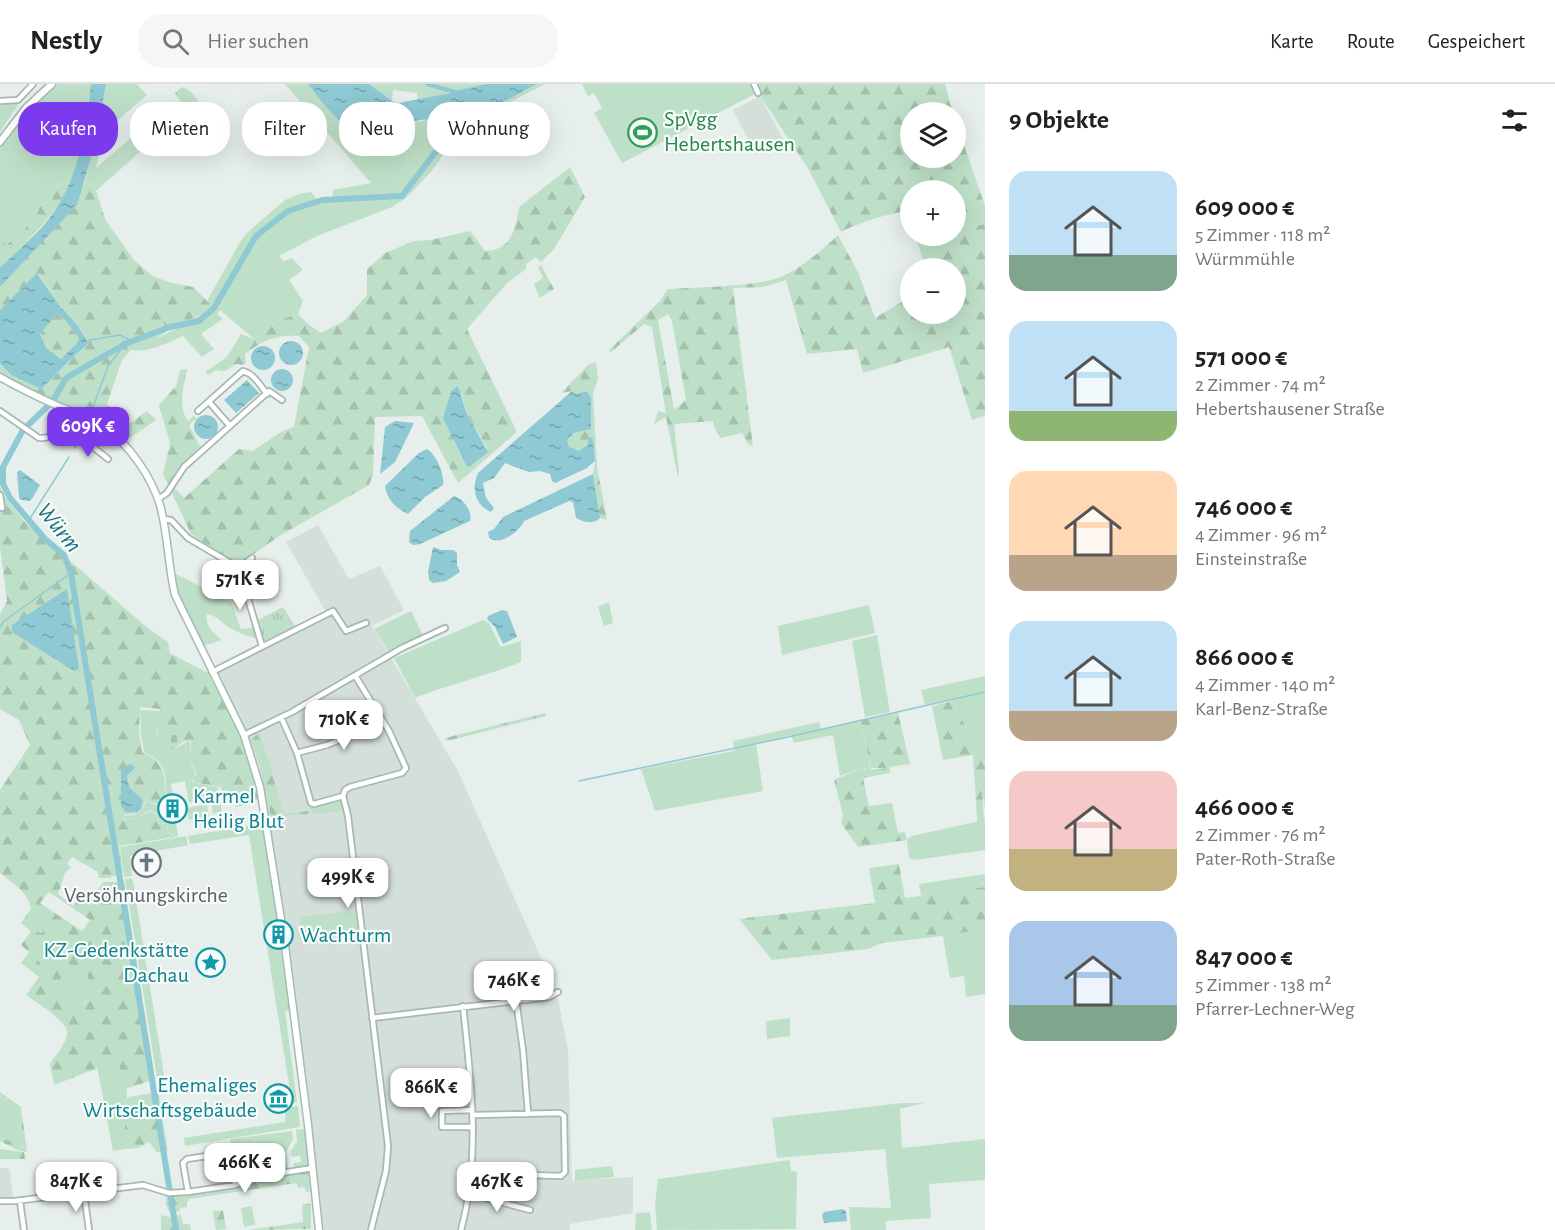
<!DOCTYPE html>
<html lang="de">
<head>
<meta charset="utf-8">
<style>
  body { margin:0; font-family:"Alegreya Sans",sans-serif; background:#f6f6f6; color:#222; height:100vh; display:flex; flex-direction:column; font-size:22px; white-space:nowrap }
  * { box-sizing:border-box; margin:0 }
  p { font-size:20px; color:#767676 }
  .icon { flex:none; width:33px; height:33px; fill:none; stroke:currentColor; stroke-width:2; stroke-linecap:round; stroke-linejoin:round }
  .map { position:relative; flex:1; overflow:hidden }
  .drawer { display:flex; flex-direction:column; background:#fff; width:570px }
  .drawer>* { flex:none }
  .top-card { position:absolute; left:18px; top:18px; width:570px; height:54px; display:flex; gap:12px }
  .tools { position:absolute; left:900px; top:18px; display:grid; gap:12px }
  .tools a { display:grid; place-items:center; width:66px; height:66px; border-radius:50%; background:#fff; box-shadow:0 6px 24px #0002; font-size:30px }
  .price { position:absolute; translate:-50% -51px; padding:0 14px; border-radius:12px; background:#fff; color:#222; font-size:20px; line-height:39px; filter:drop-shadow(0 2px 3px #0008) }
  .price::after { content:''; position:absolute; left:50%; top:36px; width:18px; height:14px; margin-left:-9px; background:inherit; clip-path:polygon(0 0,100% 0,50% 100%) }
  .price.current { background:#7c3aed; color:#fff }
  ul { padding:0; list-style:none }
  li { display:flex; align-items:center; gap:18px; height:150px; padding:0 24px }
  li span { display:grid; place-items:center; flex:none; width:168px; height:120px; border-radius:18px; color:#555 }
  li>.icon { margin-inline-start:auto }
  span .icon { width:72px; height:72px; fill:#fffc; stroke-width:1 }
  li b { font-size:26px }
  h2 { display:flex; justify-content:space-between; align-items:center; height:72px; padding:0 24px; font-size:26px }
  .pill { padding:0 21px; border-radius:24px; background:#fff; box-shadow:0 6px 24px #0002; font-size:21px; line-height:54px }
  .pill.current { background:#7c3aed; color:#fff }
  header { display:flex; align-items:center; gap:36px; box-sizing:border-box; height:84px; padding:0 30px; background:#fff; border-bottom:2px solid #e0e0e0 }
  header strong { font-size:28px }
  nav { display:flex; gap:33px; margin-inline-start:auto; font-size:21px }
  .search { width:420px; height:54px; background:#f6f6f6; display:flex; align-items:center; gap:15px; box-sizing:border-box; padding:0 21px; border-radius:24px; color:#767676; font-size:22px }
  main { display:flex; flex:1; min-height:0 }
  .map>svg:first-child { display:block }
  .built { fill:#d4dfda }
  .grass { fill:#bfe0c8 }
  .forest { fill:url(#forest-firs); fill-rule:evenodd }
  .cemetery { fill:url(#cemetery-stones) }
  .park { fill:url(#park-tufts) }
  .water { fill:url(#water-ripples); fill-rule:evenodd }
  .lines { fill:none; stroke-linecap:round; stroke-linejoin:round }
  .stream { stroke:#8ec9d4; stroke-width:1.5 }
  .canal { stroke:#8ec9d4; stroke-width:4 }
  .river { stroke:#8ec9d4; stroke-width:6 }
  .street-casing { stroke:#a8b8b2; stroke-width:8 }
  .secondary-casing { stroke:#a4bbb3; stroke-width:9 }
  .street { stroke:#fff; stroke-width:4.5 }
  .secondary { stroke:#fff; stroke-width:6 }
  .labels { text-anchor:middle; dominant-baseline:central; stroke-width:4.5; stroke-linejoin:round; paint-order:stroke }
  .leisure-label { font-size:22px; fill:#27864d; stroke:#f7fbf9; text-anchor:start }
  .culture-label { font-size:22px; fill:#0d838f; stroke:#f7fbf9; text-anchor:start }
  .worship-label { font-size:22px; fill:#5b616d; stroke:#f7fbf9 }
  .water-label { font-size:24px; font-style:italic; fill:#1c6f80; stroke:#f7fbf9 }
</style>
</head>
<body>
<header>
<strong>Nestly</strong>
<div class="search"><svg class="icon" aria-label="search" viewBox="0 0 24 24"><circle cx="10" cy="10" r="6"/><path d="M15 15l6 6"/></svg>Hier suchen</div>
<nav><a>Karte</a><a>Route</a><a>Gespeichert</a></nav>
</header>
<main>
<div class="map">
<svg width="985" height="1146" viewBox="0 0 985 1146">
  <defs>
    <pattern id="forest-firs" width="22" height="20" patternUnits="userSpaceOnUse" patternTransform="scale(1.5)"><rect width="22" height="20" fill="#bfe0c8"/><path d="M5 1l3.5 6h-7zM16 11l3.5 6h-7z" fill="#a4c1ad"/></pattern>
    <pattern id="cemetery-stones" width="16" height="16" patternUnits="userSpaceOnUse" patternTransform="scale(1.5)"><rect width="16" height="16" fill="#bfe0c8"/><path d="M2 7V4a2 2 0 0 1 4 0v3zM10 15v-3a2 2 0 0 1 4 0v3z" fill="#a4c1ad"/></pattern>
    <pattern id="park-tufts" width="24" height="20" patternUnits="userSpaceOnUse" patternTransform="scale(1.5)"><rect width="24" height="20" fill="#bfe0c8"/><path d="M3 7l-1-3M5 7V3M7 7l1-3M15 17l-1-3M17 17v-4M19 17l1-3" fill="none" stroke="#a4c1ad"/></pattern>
    <pattern id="water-ripples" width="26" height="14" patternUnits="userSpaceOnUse" patternTransform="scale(1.5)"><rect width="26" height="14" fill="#8ec9d4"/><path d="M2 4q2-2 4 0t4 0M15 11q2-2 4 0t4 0" fill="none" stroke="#74a5ad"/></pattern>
  </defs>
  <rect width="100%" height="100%" fill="#e6efeb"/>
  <!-- built -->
  <path class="built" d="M760,12L783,55L756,70L733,26Z
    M318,441L349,495L380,482L404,526L372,542L458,687L557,910L568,966L572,1097L633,1093V1129L570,1140V1146H318L317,1110L270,741L259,683L247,649L216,586L327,530L286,458Z
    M0,1084H7L10,1086L13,1115L0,1113Z"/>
  <!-- grass -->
  <path class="grass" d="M44,0H48L0,55V50L20,24Z
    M56,0H91C86,35 83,69 69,102L67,97H62L51,115L40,123L34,138L5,161L0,155V61L29,24Z
    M106,0H137L147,11L104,48L96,84L161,28L171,40L96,107L91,100L85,97L95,61Z
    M285,0H308L328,24L397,47C413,33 436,36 456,38L462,30L467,32L505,17L537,0H545L472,38L452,58L431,88L406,114L392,123L317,152L279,172L284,177L292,174L303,186L289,196L303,217L298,230L282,235L254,255L220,226L217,230L223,235L201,250L214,265L202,273L183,252C168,259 148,269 131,266C160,255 186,238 214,224L207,217L240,158L248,148L285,116L299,110L311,108L318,118L332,117L333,106L371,99Z
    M369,0H486L418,16L417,9L393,6L392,17Z
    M582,0H743L749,13L622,79L594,29L602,24L594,9L588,12Z
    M18,17L19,19L0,48V18Z
    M982,127L983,141L956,143V128Z
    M172,488L231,518L241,545L253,544L256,554C246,552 237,548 228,543C221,538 216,531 207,530C205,543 213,548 222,556L203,562L181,518Z
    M609,518L613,539L604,542L598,523Z
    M869,521L875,549L782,571L778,542Z
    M411,527L424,553L390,570L374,545Z
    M483,536L489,539L501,563L521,557V578C487,592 450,600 415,614L394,574Z
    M877,551L890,628L865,633L852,557Z
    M985,592V667L973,669L965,641L951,615L925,621L921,606Z
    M320,616L314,621V624L329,654L335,652L336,654L327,658L310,621Z
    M308,623L324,656L316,658L317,654L304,629L303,626Z
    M140,626L160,627L157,652L163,664C175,669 179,660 190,657V677L196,690L192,694V698L218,703L222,727L213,730L211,718L215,717L214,715L205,714L189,719L185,697L171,700L175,721L157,723L160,727L179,726L181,738L176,739L178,752L175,753L168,747L167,739L159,740L157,730L151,726L135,734L124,735V732C137,731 141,729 146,717L156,721L170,719V713L164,711C169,690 164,677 144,668L141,649Z
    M860,636L871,686L860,685L840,692L833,651L794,659L791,651L756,660L763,707L655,727L641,685L734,667L733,657L819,638L821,646Z
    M979,686H985V726L982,705L976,689Z
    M337,716L342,719L343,727L315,730L310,724Z
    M207,720L209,733L189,736L187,724Z
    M985,731V766L915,776L909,774L907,756L912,752L984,736Z
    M264,739L289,926L285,927L297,1018L292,1019L249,751L190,760L188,752Z
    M186,752L188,761L130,772L132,792L124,793L120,763Z
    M985,790V803L921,812L919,800Z
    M131,794L133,797L165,997H162L161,994H157L125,795Z
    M355,827L357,849L302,855L299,833Z
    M25,833L40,837L43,849L31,847L21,839Z
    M985,845V910L966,913L964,892L950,894L943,852Z
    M42,855L70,871L87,888L92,911L82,921L55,906L43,886L35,869Z
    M790,934V952L767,955L766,937Z
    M98,959C113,975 133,996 125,1020V1065L113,1067L93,961Z
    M0,1012L20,1027L24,1064L0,1053Z
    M902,1019H924L900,1025L902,1064L985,1055V1096L929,1100L931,1134L885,1137L886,1146H851L849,1123L891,1124L885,1065L777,1074L772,1034Z
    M298,1022L300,1043L185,1062L184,1054L285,1038V1024Z
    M305,1045L309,1081L294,1084L293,1079L301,1078L300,1072L292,1073L290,1068L297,1057L296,1046Z
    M292,1047L293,1055L286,1068L288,1084L248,1090L238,1095L230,1055Z
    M790,1076L791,1087L797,1088L796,1145L657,1146L655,1121L658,1095Z
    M612,1082L614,1093L575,1097V1086Z
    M252,1122L255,1141L244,1143L241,1124Z
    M650,1128L652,1146H635L636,1129Z"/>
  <!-- forest -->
  <path class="forest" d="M743,0H945L953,28H910V74H956V38L985,122V332L972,336L949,263L863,289L857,265L807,270L786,196L763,203L733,204L753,363L748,360L742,349L721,354L714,343L713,337L674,340L679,387L678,394L666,333L654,340L658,327L666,329L652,243L644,240L611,268L609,266L660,217L668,205C697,203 762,203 785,191C805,181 822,166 838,151L858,188L875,234L910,213V230H956V184H926L915,152H956V143L983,141L982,128H956V106H910V136L908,127C882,131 864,137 841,148L809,86L758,9L749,13ZM668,230L672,237L686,316L674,326L658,236Z
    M182,3C201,9 202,34 212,49L209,50L178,14L175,9Z
    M570,83L585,113L554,165L541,178L536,173L526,180V185L507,199L467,245L517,348L458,399L422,332L375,333L373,390L369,401L281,451L238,481L191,450L163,390L170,359L159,321L176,302L180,286L187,285C184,302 177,322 188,337L193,332L197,334L189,341L202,366L184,383L172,401L184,414L239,365L253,367L281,348L294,343L309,263L299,252C277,250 262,257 245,270L246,279L243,281L236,280L225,287L216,286L208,291L205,288L227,273L241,250L254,255L282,235L298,230L308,240L321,249L344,237L367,211V185L385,169L414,157L431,156L470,147L485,167C511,166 516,145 519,123ZM461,308L466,328L487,364L466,381L454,357Z
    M62,97H67L69,102C53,135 26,158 0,184V155L6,161L33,138L40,123L51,115Z
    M85,97L91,100L96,107L106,137L134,176L151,191L168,198L193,203L214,224L169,246L151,258L131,266L122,276L107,320L129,340L147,327L156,336L124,358L94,335L0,290V279L11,291L41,305C58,291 70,275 86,261L87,256L84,250L59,221L38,189L0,226V203L35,164L82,104Z
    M541,181L554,205L540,214L534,200L543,194L538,183Z
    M57,230L66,237L79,254L77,259L61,275L46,264L40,250Z
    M596,278L598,295L593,310L597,383L607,436L600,434L593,390L595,377L593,355L579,367L569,363L567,356L574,349L591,345V313L587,307L575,310L572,307L561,309L589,280Z
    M0,402L5,413L24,437L149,545L168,558L170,569L208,589L240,652L260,715L251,716L250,720L235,723L234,717H223L221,703L193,698L192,694L197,690L190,676L191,657C187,657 184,657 181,659C178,661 176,664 173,665C152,672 159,635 160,625L140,623L139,646L142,668C163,677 167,690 164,711L170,713V719L156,720L145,717C141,729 136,730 124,731L123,736L135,734L152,727L157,731L158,740L167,739L168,748L174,753L119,762L123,789L109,794H99L98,788L72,773L67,780L71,783L65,789L58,810L73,822L80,814L89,819L103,798H124L155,995C144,998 138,1002 126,1004L119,983H102L98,960L93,961L98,984L54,1001L50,980C55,972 66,960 67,950C69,938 37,919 26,911L39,893L21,879L29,868L21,861L31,847L43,849L40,837L25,833L31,825C29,808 13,800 0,789V706L30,661L19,636L0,625V530L7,517L0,462ZM124,683L134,685L127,692L129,703L143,716L121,721ZM49,808L90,836L82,847L40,819ZM42,855L70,871L67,880L87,889L92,911L83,921L56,906L64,886H43L35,869Z
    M952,617L965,641L973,669L985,667V686L976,689L982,705L984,736L977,738V735L973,671L943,676L932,622Z
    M545,629L546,632L447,657L445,654Z
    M898,629L910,680L890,683V689L863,694L869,722L892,719L898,749L905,748L907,756L858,763L841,739L843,731L834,696L860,685L864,686L889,684H871L860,636Z
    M259,649L267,674H269L272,682L270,683L284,730L309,727L308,730L271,733L260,682L251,656Z
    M899,780L905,814L985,803V845L943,852L882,859L868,865L772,876L739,835L875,819L869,784Z
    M0,1008L21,1023L27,1068L17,1066L0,1057V1053L24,1064L20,1027L0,1012Z
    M158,1008L168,1067L157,1068L149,1058L138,1064L125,1065V1020L128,1013Z
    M0,1065L24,1068L25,1075H0Z
    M306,1087L309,1090L310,1107L306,1108L305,1103L298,1104L297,1099L189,1115L187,1119V1123L180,1124V1127L170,1129L166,1121V1111H178L238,1102L264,1094Z
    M311,1119V1145L248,1146L303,1138L302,1121Z
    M223,1126L226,1145L216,1146L213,1127Z
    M161,1131L169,1133L181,1131L183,1140H190L191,1146H161Z"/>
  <!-- cemetery -->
  <path class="cemetery" d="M159 655a10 10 0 1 1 20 0a10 10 0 1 1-20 0Z"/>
  <!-- park -->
  <path class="park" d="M283,523L295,542L264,557L258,536Z"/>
  <!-- water -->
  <path class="water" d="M91,0H106L95,61L77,121L0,203V184C14,169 30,157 43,142C78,102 85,51 91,0Z
    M308,0H369L392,17L399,19L450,9L454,7L486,0H537L505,17L467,32L462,30L456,38C442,36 420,33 406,40C401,42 399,46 394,47C386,49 370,51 362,50C343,47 319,14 308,0Z
    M37,189L59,221L77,241L87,256L86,262C70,274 57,291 41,305L11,291L0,279V226ZM57,230L66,237L79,254L77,259L61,275L46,264L40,250Z
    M279 269a12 12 0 1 1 24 0a12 12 0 1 1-24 0Z
    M251 274a12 12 0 1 1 24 0a12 12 0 1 1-24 0Z
    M271 296a11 11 0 1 1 22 0a11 11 0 1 1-22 0Z
    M247,296L259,309L236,329L224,316Z
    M458,302L466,328L488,368L469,383L466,381L443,334L451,307Z
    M572,307L575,310L587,307L591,313V345L574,349L567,356L569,363L579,367L587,361L590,353L593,355L595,377L587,384L555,399L552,397L550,390L540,387L529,388L505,379L494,394L483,399L486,414L494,424L491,428C475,421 471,405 478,389Z
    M194 343a12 12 0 1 1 24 0a12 12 0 1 1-24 0Z
    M395,337L414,339L395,378L380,390L385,343Z
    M427,365C436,370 445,391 443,401L425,413L408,430C396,424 387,416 385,402L419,369Z
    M20,386L40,401L32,415L29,417L21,416L19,414L17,388Z
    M593,390L600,434C593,441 583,438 576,434L573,418L569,417L524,437C519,448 500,462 489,454L488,448L494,445L503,433Z
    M454,412C463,415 473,427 470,437L420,460L413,461L409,458L410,447Z
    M433,463L442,466H453L457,469V481L460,488L446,497L433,499L429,496L428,488Z
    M67,505L79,585L74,587L12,548V541Z
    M502,526L507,527L517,553L503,560L495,543L487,535L488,532Z
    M131,680L135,684L127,692L129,703L143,716L141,725L135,728H125L121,721V684Z
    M843,1125L846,1127L847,1137L824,1139L822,1131L824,1128Z"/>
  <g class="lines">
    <!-- stream -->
    <path class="stream" d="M164,238L168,244
      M87,259L90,256L120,251L131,257
      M89,334L108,282L125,260
      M80,353L87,338
      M75,364L78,357
      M29,436L69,373
      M0,543L4,537L71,489
      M579,697L788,653L985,608"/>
    <!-- canal -->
    <path class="canal" d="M427,0L455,8"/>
    <!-- river -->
    <path class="river" d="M176,1146L71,489L64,471L45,455L10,414L3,400V383L23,346L53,317L66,294L125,260L170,243L199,237L214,224L256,152L288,127L322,116L402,112L437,66L453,30"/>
    <defs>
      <path id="street" d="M754,0L758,9
        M0,17L18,16L33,0
        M209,318L230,342
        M0,327L39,354C46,355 51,351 58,351C79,349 93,363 108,375
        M198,327L243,287C254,290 260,301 267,310
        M0,411L2,424
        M158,415L167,409L184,383L269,307L282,316
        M163,435L171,436L188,454L239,484L262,562
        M239,484L252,474
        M212,588L333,527L346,547L366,539
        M281,633L297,669L311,719L314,720L343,712
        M244,651L292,628L402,564L445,544
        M297,669L327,661L383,639
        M343,712L348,732L388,1062L386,1087L371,1146
        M343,712L345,706L350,703L402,689L406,684L389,647L356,593
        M516,916L523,966L528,1030
        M372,934L549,913L558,908
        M472,1026L442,1027V1043H473
        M472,1089L561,1092L565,1088L564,1032L560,1029L473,1031
        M188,1108L183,1079L187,1075L227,1069L230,1071L235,1101
        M84,1109L89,1146
        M470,1110L530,1126
        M0,1117H15L143,1101L169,1109L188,1108L235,1101L256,1093L313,1084
        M20,1117L24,1146
        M461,1146C481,1072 471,997 463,922"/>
      <path id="secondary" d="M0,58L26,24L52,0
        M0,293C19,304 38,313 58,322C73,328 90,334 104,343C129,360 151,392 160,421C168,450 168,482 175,511L244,651L260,703L284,854L308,1041L319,1146"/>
    </defs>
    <!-- street casing -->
    <use href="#street" class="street-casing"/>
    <!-- secondary casing -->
    <use href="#secondary" class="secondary-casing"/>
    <!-- street -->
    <use href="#street" class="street"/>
    <!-- secondary -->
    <use href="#secondary" class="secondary"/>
  </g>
  <!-- icons -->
  <defs>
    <symbol id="stadium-ring" viewBox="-11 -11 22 22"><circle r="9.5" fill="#f7fbf9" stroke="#2e9e5b" stroke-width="1.5"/><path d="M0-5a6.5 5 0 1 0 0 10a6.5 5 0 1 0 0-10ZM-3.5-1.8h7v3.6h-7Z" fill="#2e9e5b"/></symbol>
    <symbol id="building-ring" viewBox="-11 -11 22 22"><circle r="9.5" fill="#f7fbf9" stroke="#0f9aa8" stroke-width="1.5"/><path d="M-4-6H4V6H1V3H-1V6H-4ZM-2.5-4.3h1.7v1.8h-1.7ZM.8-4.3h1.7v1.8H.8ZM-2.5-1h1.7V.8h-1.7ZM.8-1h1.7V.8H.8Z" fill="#0f9aa8"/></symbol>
    <symbol id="church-ring" viewBox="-11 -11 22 22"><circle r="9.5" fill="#f7fbf9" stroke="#6b7280" stroke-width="1.5"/><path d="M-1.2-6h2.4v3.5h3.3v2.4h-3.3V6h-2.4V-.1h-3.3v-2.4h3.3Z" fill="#6b7280"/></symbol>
    <symbol id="sight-ring" viewBox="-11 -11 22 22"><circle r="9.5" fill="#f7fbf9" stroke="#0f9aa8" stroke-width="1.5"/><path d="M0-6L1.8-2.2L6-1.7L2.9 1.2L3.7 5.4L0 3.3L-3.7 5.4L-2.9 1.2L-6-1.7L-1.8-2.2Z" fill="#0f9aa8"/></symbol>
    <symbol id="museum-ring" viewBox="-11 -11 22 22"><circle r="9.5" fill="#f7fbf9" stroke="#0f9aa8" stroke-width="1.5"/><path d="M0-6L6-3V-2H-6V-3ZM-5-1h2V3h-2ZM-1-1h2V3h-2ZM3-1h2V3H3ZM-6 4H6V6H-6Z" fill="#0f9aa8"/></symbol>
  </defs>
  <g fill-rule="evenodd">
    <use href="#stadium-ring" x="626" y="32" width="33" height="33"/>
    <use href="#building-ring" x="156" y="708" width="33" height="33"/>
    <use href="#church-ring" x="130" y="762" width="33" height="33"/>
    <use href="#building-ring" x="262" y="834" width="33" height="33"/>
    <use href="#sight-ring" x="194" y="862" width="33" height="33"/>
    <use href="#museum-ring" x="262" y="998" width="33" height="33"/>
  </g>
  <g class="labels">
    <!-- leisure labels -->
    <g class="leisure-label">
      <text x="664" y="35">SpVgg<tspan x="664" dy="25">Hebertshausen</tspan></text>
    </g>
    <!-- culture labels -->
    <g class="culture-label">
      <text x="193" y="712">Karmel<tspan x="193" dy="25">Heilig Blut</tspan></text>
      <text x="300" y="851">Wachturm</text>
      <text x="189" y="866" text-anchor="end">KZ-Gedenkstätte<tspan x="189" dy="25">Dachau</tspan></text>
      <text x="257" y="1001" text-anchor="end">Ehemaliges<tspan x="257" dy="25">Wirtschaftsgebäude</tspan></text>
    </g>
    <!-- worship labels -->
    <g class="worship-label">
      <text x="146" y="811">Versöhnungskirche</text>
    </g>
    <!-- water labels -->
    <g class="water-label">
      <text transform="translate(59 444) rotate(51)">Würm</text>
    </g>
  </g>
</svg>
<div class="tools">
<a><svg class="icon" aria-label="layers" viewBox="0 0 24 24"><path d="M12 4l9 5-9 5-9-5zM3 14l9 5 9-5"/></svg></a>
<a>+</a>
<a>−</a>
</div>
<b class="price current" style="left:88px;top:374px">609K €</b>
<b class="price" style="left:240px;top:527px">571K €</b>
<b class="price" style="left:344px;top:667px">710K €</b>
<b class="price" style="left:348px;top:825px">499K €</b>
<b class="price" style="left:514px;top:928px">746K €</b>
<b class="price" style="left:431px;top:1035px">866K €</b>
<b class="price" style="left:245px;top:1110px">466K €</b>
<b class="price" style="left:76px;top:1129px">847K €</b>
<b class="price" style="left:497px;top:1129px">467K €</b>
<div class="top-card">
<a class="pill current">Kaufen</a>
<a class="pill">Mieten</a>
<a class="pill">Filter</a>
<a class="pill">Neu</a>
<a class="pill">Wohnung</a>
</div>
</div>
<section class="drawer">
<h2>9 Objekte<svg class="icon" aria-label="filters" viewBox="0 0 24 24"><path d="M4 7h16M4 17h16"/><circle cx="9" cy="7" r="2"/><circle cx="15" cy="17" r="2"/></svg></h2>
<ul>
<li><span style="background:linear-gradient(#bfe0f5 70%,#7fa58c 0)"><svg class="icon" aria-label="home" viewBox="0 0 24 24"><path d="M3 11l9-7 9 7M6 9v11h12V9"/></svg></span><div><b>609 000 €</b><p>5 Zimmer · 118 m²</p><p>Würmmühle</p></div></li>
<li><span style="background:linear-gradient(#bfe0f5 75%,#8fb573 0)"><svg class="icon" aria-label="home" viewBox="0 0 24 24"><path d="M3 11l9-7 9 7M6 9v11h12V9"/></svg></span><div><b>571 000 €</b><p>2 Zimmer · 74 m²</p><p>Hebertshausener Straße</p></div></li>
<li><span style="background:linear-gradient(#ffd9b3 70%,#b9a48a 0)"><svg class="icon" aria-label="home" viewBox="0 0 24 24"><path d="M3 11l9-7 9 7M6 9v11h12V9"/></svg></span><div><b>746 000 €</b><p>4 Zimmer · 96 m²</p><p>Einsteinstraße</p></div></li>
<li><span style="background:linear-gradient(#bfe0f5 75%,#b9a48a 0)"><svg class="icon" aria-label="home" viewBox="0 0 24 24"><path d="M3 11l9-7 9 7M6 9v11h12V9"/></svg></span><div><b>866 000 €</b><p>4 Zimmer · 140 m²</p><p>Karl-Benz-Straße</p></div></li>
<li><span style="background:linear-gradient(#f6c9c9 65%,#c2b280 0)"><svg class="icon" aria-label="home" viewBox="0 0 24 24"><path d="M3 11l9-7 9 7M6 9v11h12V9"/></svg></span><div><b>466 000 €</b><p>2 Zimmer · 76 m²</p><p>Pater-Roth-Straße</p></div></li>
<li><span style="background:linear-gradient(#a9c7e8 70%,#7fa58c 0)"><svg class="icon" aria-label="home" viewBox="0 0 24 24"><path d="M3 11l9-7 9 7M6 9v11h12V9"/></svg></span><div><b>847 000 €</b><p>5 Zimmer · 138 m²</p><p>Pfarrer-Lechner-Weg</p></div></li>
</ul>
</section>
</main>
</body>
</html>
